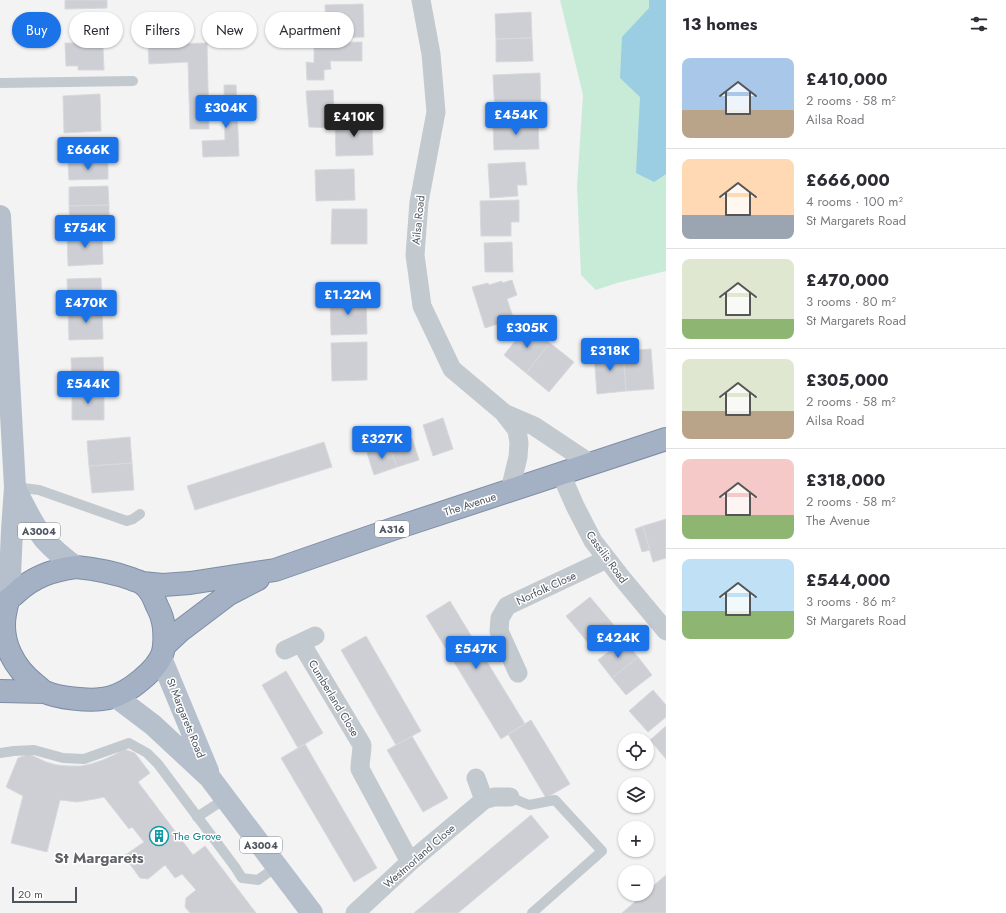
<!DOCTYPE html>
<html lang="en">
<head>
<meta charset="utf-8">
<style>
  body { margin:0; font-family:Jost,sans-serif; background:#f7f7f7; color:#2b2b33; height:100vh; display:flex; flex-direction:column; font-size:15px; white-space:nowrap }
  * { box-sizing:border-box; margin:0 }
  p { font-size:13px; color:#7c7c81 }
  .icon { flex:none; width:22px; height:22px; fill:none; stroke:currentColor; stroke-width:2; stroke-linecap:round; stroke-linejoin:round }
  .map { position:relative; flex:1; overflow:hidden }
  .side { display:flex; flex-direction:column; background:#fff; width:340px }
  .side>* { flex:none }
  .hud { position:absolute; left:12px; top:12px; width:380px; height:36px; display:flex; gap:8px }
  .tools { position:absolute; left:618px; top:733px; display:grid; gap:8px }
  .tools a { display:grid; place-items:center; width:36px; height:36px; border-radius:50%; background:#fff; box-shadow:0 1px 3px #0004; font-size:20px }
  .scale { position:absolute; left:12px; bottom:10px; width:65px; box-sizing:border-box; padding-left:4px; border:2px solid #4c545e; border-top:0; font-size:11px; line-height:14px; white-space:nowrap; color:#4c545e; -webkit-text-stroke:3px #fff; paint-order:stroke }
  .price { position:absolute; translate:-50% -34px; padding:0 9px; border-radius:4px; background:#1a73e8; color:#fff; font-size:13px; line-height:26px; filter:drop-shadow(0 1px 2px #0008) }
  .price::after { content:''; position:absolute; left:50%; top:24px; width:12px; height:9px; margin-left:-6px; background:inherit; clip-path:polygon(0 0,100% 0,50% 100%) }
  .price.current { background:#222; color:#fff }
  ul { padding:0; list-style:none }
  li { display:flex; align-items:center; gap:12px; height:100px; padding:0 16px }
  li+li { border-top:1px solid #e1e1e2 }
  li span { display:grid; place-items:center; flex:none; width:112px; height:80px; border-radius:8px; color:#555 }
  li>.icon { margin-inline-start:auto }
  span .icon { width:48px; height:48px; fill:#fffc; stroke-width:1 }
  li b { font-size:17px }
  h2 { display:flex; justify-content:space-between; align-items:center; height:48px; padding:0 16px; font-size:17px }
  .tag { padding:0 14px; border-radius:18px; background:#fff; box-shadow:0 1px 3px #0004; font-size:14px; line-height:36px }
  .tag.current { background:#1a73e8; color:#fff }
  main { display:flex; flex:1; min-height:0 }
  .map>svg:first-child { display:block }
  .green { fill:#c8ebd8 }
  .water { fill:#9bcee2 }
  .building { fill:#cdcfd4; stroke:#d7d9dd }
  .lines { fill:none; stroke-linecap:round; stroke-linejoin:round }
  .trunk-casing { stroke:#7c8da6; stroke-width:24 }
  .service { stroke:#c2c9cf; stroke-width:10 }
  .minor { stroke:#c2c9cf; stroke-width:19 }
  .primary { stroke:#b6c0cd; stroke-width:22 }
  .trunk { stroke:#a4b1c4; stroke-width:22 }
  .labels { text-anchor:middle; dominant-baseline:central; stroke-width:3; stroke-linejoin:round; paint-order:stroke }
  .shield { fill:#fff; stroke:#82878e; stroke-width:1 }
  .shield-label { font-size:10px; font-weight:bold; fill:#4c545e }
  .street-label { font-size:11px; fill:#4c545e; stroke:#fff }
  .culture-label { font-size:11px; fill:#0d838f; stroke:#fff; text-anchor:start }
  .district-label { font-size:15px; font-weight:bold; fill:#606266; stroke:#fff }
</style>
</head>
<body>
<main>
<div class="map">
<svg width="666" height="913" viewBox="0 0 666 913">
  <rect width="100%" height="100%" fill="#f4f3f3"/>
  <!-- green -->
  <path class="green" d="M560,0H666V271L617,283L596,290L581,275L577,186L583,95Z"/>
  <!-- water -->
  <path class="water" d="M649,0H666V174L654,182L636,173L640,97L620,78L622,37L649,8Z"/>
  <!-- building -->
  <path class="building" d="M65,0H107V8L65,9Z
    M363,4L364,37L326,38L325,5Z
    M531,12L532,38L496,39L495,14Z
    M532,38L533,61L496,62V39Z
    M362,42V61H330L331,69L324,70V80H307L306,62L314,63V43Z
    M65,43H89V47H103L104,70H78V66H66Z
    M207,43L209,129H190L188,62L149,64L148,45Z
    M540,73L541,114L495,116L493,75Z
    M224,85H236L239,156L203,157L202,141L225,140Z
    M333,90L335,128L309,127L306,91Z
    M100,94L101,131L64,133L63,96Z
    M335,121H372L373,155L336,156Z
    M538,123L539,149L494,150L493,124Z
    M107,143L108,162L68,163V144Z
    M108,162V179L69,180L68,163Z
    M525,162L527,185H517L518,196L490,198L488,164Z
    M354,169L355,200L316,201L315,170Z
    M108,186L109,205L69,206V187Z
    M519,200V222H511V236H481L480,201Z
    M109,205V224L70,225L69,206Z
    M332,209H367V244H331Z
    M102,233L103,264L68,266L67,234Z
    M512,242L513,272H485L484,243Z
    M101,278L102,308L68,309L67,279Z
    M512,280L517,295L507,299L513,317L500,321L501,323L485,328L472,287L488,283L489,285L502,281V283Z
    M366,296L367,334L331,335L330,297Z
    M102,308L103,339L69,340L68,309Z
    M528,325L550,343L526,373L504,355Z
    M367,342V380L332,381L331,343Z
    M550,343L574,362L549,392L526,373Z
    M651,349L654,389L626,391L623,351Z
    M623,351L626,391L597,394L594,354Z
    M103,357L104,389L72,390L71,358Z
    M104,389V420H72V390Z
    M443,418L453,449L433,456L423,425Z
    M130,437L132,463L89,466L87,441Z
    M412,438L419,460L397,467L389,446Z
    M324,442L332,467L195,510L187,486Z
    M389,446L397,467L374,475L367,453Z
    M132,463L134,490L92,493L89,466Z
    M666,519V558L653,562L643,526Z
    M643,526L650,550L642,552L635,529Z
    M590,597L618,630L594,650L566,616Z
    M450,601L525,724L501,739L426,616Z
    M366,636L421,731L396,745L341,650Z
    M624,640L638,657L612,678L598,660Z
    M638,657L652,675L626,695L612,678Z
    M286,671L323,733L298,748L262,685Z
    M653,690L666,705V717L648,732L629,711Z
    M531,720L570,784L546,798L508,734Z
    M666,726V759L650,740Z
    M412,736L448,798L423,812L387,750Z
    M305,744L377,868L354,882L281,758Z
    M124,749L135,753L150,773L138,782L193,855L205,846L256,913H190L185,907L186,898L196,890L182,874L175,878L165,865L148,879L140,878L124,856L144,842L132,827L129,829L104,797L95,799L77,802L60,800L47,852L11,843L23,796L6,787L18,758L29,754L46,762L57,765L69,766H81L91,764L103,760L114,755Z
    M531,815L549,837L458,913H414Z
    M666,875V913H622L644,894H647V891Z"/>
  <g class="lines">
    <defs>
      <path id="trunk" d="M76,567C96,569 113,572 132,579C135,581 140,581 143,584C150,589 154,598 157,606C159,610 161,614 162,618C165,628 166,650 160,659C154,670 143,679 132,687C123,693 114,698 102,699C88,701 58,698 45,692C42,691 39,687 36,685C14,668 0,642 5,614C6,609 7,603 9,599C11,597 14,595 16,593C33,577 52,570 76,567Z
        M142,583L163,585L190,583L275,570L393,529L666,439
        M164,646L180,631L229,594L258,579
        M0,691L45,692"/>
    </defs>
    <!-- trunk casing -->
    <use href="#trunk" class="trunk-casing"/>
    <!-- service -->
    <path class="service" d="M0,83L133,81
      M15,487L39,490L127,521L133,519L140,514
      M0,753L14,751L34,750L63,758L84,759L129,743L147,753L158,764L235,867L242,878L258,880L277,866
      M510,797L529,805L555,800L602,851L532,913
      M197,817L225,799"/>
    <!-- minor -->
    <path class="minor" d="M421,0L431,54L436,112L419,202L415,255L422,306L452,369L503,412L517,430L519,443L518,457L510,490
      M506,414L534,426L591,464
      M561,474L575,506L593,541L621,577L666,631
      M301,643L362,745C362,753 360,760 360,769L410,862
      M285,650L315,636
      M518,673L499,631L500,618L507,606L607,559
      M484,800L494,797H510
      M355,913L410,862L484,800L476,778"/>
    <!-- primary -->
    <path class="primary" d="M0,216L15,487L12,530L9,599
      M15,488C24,506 32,524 45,540C54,550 65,559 76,567
      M161,658L208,771
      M116,697L153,725L210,778L312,913"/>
    <!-- trunk -->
    <use href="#trunk" class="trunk"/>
  </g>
  <!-- icons -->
  <defs>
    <symbol id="building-ring" viewBox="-11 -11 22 22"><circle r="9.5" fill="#fff" stroke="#0f9aa8" stroke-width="1.5"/><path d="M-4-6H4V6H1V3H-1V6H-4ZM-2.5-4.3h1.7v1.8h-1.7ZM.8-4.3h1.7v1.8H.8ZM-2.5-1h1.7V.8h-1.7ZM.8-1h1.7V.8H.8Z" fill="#0f9aa8"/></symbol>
  </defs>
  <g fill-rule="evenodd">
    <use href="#building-ring" x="148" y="825" width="22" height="22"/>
  </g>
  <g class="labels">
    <!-- shield labels -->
    <g class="shield">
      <rect x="375" y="521" width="34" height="16" rx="3"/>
      <rect x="18" y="523" width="42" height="16" rx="3"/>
      <rect x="240" y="837" width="42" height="16" rx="3"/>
    </g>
    <g class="shield-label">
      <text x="392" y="529">A316</text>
      <text x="39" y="531">A3004</text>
      <text x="261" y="845">A3004</text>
    </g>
    <!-- street labels -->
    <g class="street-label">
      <text transform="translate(418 220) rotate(-84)">Ailsa Road</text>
      <text transform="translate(470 504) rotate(-18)">The Avenue</text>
      <text transform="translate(607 557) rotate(54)">Cassilis Road</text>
      <text transform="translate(546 588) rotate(-25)">Norfolk Close</text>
      <text transform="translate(334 698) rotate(59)">Cumberland Close</text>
      <text transform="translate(186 718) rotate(68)">St Margarets Road</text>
      <text transform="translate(419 856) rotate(-41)">Westmorland Close</text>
    </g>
    <!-- culture labels -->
    <g class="culture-label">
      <text x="173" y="836">The Grove</text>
    </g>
    <!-- district labels -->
    <g class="district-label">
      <text x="99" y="858">St Margarets</text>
    </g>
  </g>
</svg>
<div class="tools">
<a><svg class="icon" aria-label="locate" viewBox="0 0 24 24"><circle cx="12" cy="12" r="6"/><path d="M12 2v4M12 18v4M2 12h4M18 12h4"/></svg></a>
<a><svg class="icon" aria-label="layers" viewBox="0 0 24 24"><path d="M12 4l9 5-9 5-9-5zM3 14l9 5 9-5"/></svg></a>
<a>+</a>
<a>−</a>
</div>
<div class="scale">20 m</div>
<b class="price" style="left:226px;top:129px">£304K</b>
<b class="price" style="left:516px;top:136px">£454K</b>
<b class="price current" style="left:354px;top:138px">£410K</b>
<b class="price" style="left:88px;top:171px">£666K</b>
<b class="price" style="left:85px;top:249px">£754K</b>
<b class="price" style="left:348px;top:316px">£1.22M</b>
<b class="price" style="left:86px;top:324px">£470K</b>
<b class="price" style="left:527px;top:349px">£305K</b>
<b class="price" style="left:610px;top:372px">£318K</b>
<b class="price" style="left:88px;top:405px">£544K</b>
<b class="price" style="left:382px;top:460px">£327K</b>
<b class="price" style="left:618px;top:659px">£424K</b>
<b class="price" style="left:476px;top:670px">£547K</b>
<div class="hud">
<a class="tag current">Buy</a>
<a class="tag">Rent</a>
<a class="tag">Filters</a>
<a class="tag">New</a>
<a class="tag">Apartment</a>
</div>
</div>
<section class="side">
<h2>13 homes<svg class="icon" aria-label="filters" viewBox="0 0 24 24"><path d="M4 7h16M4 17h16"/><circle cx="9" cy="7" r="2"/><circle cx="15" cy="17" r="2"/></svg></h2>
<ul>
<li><span style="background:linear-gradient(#a9c7e8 65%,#b9a48a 0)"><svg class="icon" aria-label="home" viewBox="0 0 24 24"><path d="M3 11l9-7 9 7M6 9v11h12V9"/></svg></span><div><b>£410,000</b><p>2 rooms · 58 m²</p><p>Ailsa Road</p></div></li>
<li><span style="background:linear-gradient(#ffd9b3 70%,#9aa5b1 0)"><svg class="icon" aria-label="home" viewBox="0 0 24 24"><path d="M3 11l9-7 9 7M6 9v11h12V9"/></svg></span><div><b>£666,000</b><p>4 rooms · 100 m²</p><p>St Margarets Road</p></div></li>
<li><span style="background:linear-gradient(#dfe7d0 75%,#8fb573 0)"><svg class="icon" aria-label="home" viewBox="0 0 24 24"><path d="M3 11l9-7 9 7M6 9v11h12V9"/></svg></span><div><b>£470,000</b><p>3 rooms · 80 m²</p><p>St Margarets Road</p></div></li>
<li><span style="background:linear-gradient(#dfe7d0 65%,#b9a48a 0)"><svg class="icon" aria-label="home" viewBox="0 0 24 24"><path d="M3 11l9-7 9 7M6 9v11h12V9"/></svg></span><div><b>£305,000</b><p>2 rooms · 58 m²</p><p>Ailsa Road</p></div></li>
<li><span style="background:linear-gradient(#f6c9c9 70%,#8fb573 0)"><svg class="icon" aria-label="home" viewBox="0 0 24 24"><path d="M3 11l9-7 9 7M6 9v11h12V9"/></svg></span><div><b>£318,000</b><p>2 rooms · 58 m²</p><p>The Avenue</p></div></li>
<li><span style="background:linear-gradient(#bfe0f5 65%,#8fb573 0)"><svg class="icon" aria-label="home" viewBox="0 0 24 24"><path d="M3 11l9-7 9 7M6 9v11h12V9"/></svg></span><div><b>£544,000</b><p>3 rooms · 86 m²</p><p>St Margarets Road</p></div></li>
</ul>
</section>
</main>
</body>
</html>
